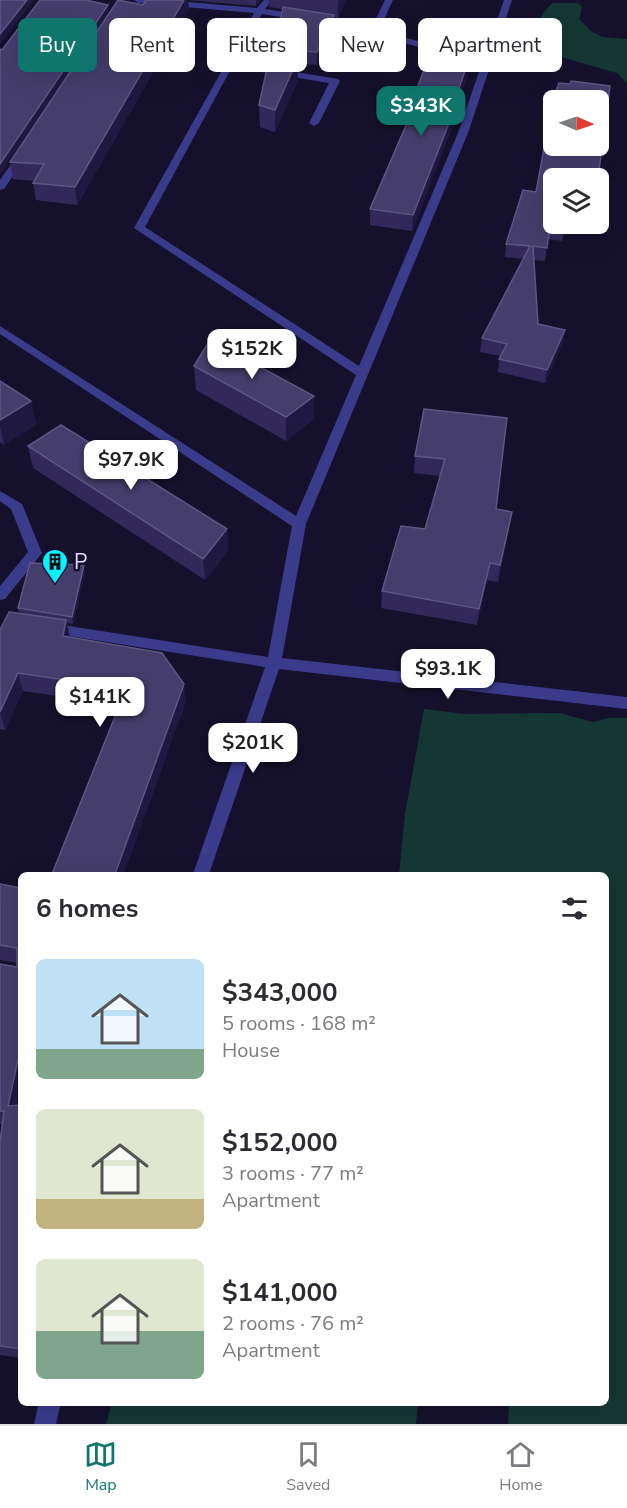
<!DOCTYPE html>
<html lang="en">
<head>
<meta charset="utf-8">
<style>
  body { margin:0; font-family:"Nunito Sans",sans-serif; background:#f7f7f7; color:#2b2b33; height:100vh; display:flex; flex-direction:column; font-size:22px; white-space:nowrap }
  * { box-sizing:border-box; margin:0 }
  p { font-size:20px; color:#7c7c81 }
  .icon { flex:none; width:33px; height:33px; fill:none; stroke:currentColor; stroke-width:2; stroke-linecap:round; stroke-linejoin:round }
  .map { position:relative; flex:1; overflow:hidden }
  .side { position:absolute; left:18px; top:872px; width:591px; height:534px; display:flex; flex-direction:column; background:#fff; border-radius:9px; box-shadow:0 6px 24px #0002 }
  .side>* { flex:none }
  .banner { position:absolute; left:18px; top:18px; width:591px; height:54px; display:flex; gap:12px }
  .needle { width:39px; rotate:92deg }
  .tools { position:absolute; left:543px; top:90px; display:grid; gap:12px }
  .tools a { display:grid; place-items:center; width:66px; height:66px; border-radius:9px; background:#fff; box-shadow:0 6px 24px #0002; font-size:30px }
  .price { position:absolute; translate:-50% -51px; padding:0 14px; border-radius:12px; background:#fff; color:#222; font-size:20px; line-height:39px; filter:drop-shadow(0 2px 3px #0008) }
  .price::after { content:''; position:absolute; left:50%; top:36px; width:18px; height:14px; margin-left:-9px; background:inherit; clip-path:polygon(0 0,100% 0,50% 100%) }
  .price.on { background:#0f766e; color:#fff }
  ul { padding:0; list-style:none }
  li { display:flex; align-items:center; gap:18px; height:150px; padding:0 18px }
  li span { display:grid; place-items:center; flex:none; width:168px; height:120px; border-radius:9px; color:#555 }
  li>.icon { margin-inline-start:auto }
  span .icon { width:72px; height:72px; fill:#fffc; stroke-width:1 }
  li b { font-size:26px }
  h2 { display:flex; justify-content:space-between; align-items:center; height:72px; padding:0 18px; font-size:26px }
  .chip { padding:0 21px; border-radius:9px; background:#fff; box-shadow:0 6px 24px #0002; font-size:21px; line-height:54px }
  .chip.on { background:#0f766e; color:#fff }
  .dock { display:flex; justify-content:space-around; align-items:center; height:84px; border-top:2px solid #e1e1e2; background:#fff; font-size:16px; color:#7c7c81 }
  .dock a { display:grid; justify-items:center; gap:3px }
  .dock .on { color:#0f766e }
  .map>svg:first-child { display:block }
  .green { fill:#143734 }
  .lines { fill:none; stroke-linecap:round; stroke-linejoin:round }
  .minor { fill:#3b3b8c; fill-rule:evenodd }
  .wall { fill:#32295a }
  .shaded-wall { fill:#1f1841 }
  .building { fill:#453d6c; stroke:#5d5683; stroke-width:1.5; fill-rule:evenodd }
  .labels { text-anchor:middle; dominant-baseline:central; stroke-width:5; stroke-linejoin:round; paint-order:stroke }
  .poi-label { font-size:21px; fill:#dfdcff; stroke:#15112d; text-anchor:start }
</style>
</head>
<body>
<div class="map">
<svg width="627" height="1424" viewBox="0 0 627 1424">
  <rect width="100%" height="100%" fill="#15112d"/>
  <!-- green -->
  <path class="green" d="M553,3H578L582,7L579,19L591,31L602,37L627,39V83L617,73L561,57L538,44C534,27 540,13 553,3Z
    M424,709L465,714L559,713L593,722L608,718H627V1424H508L509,1403L606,1402V874H399L405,814Z
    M112,1403V1402L418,1403L416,1424H106Z"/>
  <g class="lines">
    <!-- minor -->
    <path class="minor" d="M134,0H166L257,8L264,0H272L265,9L337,20L371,29L385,0H393L379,31L484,58L504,0H512L468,133L306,524L282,658L627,697V709L279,669L209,874H193L265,667L50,633L43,628L50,623L268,657L292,526L0,334V326L296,516L356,375L134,228L254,13L138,3ZM262,14L337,26L482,63L458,133L359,366L145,227L232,67L329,83L309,123L314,126L319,123L340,81L338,79L235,62Z
      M19,153L27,155L4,189L0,190V180Z
      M0,491L22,504L42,553L5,599L0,600V586L28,552L11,509L0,501Z
      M39,1402H61L56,1424H34Z"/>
  </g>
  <!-- wall -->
  <path class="wall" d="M146,0H261L256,6L188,0L189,10L77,205L36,200L33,183L34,181L13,179L10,162Z
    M269,0H346L338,18L334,17L333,28L317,65L305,64L302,71L298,70V80L275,132L260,127L259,105L273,54L282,9L269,7Z
    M467,77L453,118L452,128L412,231L370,225V209L408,122L409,109Z
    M554,178L566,224L562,241L548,239L545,261L534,260L538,324L565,330L563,343L545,383L498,372L499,359L501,356L480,352L482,338L523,259L505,257L506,244L536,192Z
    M194,366L314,419L286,441L196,390Z
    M0,381L31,401L36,425L4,445L0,442Z
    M424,409L496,509L512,512L509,529L498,582L487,580L477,625L381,608L382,591L425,529L440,476L414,473L415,456Z
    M28,446L227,529L228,551L205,580L33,468Z
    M85,573L73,624L67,623L70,637L186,702L119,705L23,691L5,730L0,729V630L19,613L18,608Z
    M0,884L21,888V1087L17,1105H21V1358L0,1355V1142L2,1124H0V964L17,967V963L0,960Z"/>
  <!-- shaded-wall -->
  <path class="shaded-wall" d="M27,0H34L0,44V34Z
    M184,0H188L189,10L77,205L75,187Z
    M256,0H261L256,6Z
    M339,0H346L338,18V1Z
    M108,5L109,13L0,175V164Z
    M334,15L333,28L317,65V52Z
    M305,51V64L302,71V58Z
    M298,58V80L275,132V110Z
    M468,62L467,77L453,118L452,128L412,231L413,215Z
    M565,330L563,343L545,383L547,370Z
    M314,396V419L286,441V417Z
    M31,401L36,425L4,445L0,426V420Z
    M512,512L509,529L498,582L500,565Z
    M227,529L228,551L205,580L203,559Z
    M490,563L487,580L477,625L479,609Z
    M84,565L85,573L73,624L72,617Z
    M66,620L70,638L63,636Z
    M18,673L23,691L5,730L0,712Z
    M184,684L186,702L124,874H115Z
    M21,1046V1087L14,1119L8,1106Z"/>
  <!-- building -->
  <path class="building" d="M0,0H27L0,34Z
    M40,0H86L108,5L0,164V49L2,50Z
    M118,0L143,5L146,0H184L75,187L33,183L44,164L10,162Z
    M283,7L334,15L317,52L305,51L302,58L273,53Z
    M270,54L298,58L275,110L259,105Z
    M429,57L468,62L451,112L453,113L413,215L370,209L413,109H409Z
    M571,81L610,86L598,178H554V224H565L564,227L550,226L547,248L533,246L538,324L565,330L547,370L499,359L507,344L482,338L530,246L506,244L523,190L536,192L553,99L559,83L570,84ZM554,100H598V146H554Z
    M210,340L314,396L286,417L194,366Z
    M0,381L31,401L0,420Z
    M424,409L507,418L496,509L512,512L500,565L490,563L479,609L382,591L401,526L425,529L445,459L415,456Z
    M61,425L227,529L203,559L28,446Z
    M30,563L84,565L72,617L18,608Z
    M9,612L66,620L63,636L162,653L184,684L115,874H52L126,689L18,673L0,712V630Z
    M0,884L21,888V1046L8,1106L21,1105V1349L0,1346V1142L4,1111H0V964L17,967V948L0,945Z"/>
  <!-- icons -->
  <defs>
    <symbol id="building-pin" viewBox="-11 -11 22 30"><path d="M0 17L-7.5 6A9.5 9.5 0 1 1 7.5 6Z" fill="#08f0ff" stroke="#15112d"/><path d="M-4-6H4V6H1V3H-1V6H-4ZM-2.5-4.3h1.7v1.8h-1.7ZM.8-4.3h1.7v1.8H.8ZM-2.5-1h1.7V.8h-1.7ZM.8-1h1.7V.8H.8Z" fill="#111"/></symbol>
  </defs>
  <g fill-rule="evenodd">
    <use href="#building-pin" x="40" y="547" width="30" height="40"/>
  </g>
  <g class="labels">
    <!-- poi labels -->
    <g class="poi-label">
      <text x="74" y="562">P</text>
    </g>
  </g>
</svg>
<div class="tools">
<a><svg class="needle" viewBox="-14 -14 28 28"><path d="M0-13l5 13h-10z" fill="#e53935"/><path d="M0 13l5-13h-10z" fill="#7c7c81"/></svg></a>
<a><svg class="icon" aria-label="layers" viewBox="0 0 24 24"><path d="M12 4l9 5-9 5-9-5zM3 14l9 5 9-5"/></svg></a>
</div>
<b class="price on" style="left:421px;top:137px">$343K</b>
<b class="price" style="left:252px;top:380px">$152K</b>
<b class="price" style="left:131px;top:491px">$97.9K</b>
<b class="price" style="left:448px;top:700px">$93.1K</b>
<b class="price" style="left:100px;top:728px">$141K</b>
<b class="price" style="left:253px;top:774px">$201K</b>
<div class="banner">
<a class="chip on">Buy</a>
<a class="chip">Rent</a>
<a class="chip">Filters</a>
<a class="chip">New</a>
<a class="chip">Apartment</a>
</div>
<section class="side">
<h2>6 homes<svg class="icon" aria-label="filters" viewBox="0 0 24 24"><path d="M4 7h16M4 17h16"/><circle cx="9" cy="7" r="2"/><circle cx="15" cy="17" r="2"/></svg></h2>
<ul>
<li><span style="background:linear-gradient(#bfe0f5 75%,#7fa58c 0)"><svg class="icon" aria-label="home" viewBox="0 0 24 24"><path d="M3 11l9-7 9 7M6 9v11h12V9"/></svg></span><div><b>$343,000</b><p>5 rooms · 168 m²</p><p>House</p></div></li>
<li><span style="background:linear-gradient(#dfe7d0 75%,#c2b280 0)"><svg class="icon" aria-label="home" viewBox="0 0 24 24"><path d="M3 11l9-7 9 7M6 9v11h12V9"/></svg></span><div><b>$152,000</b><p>3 rooms · 77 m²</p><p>Apartment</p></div></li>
<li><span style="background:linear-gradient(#dfe7d0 60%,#7fa58c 0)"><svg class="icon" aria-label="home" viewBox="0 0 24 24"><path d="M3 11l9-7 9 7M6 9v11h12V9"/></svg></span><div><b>$141,000</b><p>2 rooms · 76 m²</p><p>Apartment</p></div></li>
</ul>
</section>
</div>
<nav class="dock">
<a class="on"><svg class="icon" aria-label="map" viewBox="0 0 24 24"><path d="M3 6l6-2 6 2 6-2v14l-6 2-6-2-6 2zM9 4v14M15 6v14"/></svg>Map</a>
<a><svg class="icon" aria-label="saved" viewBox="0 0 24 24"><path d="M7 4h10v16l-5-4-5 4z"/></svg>Saved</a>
<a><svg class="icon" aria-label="home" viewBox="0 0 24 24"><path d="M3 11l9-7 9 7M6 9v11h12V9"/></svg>Home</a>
</nav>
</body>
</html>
